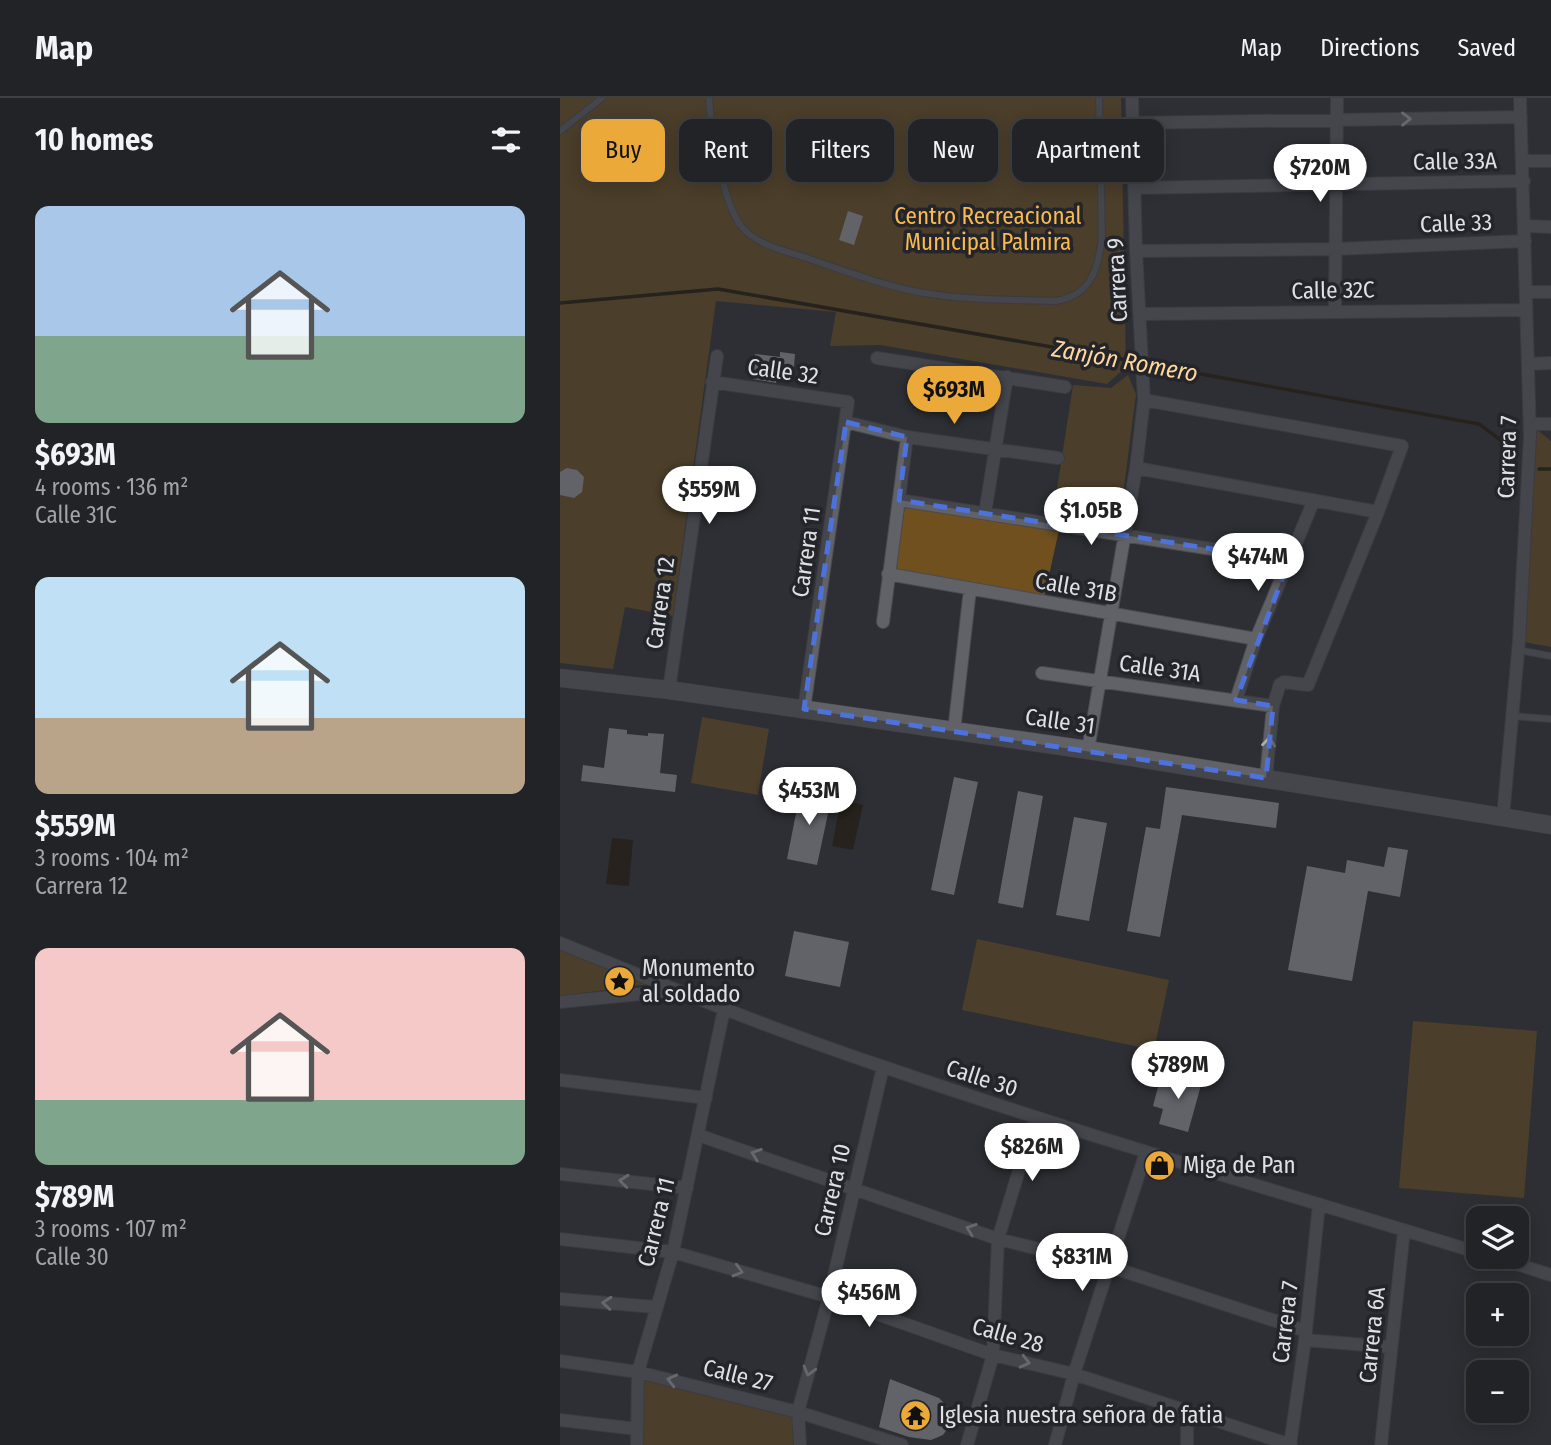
<!DOCTYPE html>
<html lang="en">
<head>
<meta charset="utf-8">
<style>
  body { margin:0; font-family:"Fira Sans Condensed",sans-serif; background:#2e2f33; color:#f1f3f6; height:100vh; display:flex; flex-direction:column; font-size:26px; white-space:nowrap }
  * { box-sizing:border-box; margin:0 }
  p { font-size:23px; color:#a2a4a7 }
  .icon { flex:none; width:38px; height:38px; fill:none; stroke:currentColor; stroke-width:2; stroke-linecap:round; stroke-linejoin:round }
  .map { position:relative; flex:1; overflow:hidden }
  .panel { display:flex; flex-direction:column; background:#222327; width:560px }
  .panel>* { flex:none }
  .top-card { position:absolute; left:21px; top:21px; width:665px; height:63px; display:flex; gap:14px }
  .tools { position:absolute; left:906px; top:1108px; display:grid; gap:14px }
  .tools a { display:grid; place-items:center; width:63px; height:63px; border-radius:14px; background:#222327; box-shadow:0 4px 18px #0003,0 0 0 2px #3f4044; font-size:35px }
  .price { position:absolute; translate:-50% -60px; padding:0 16px; border-radius:24px; background:#fff; color:#222; font-size:23px; line-height:46px; filter:drop-shadow(0 2px 4px #0008) }
  .price::after { content:''; position:absolute; left:50%; top:42px; width:21px; height:16px; margin-left:-10px; background:inherit; clip-path:polygon(0 0,100% 0,50% 100%) }
  .price.on { background:#eba939; color:#111 }
  ul { padding:0; list-style:none }
  li { display:grid; align-content:center; gap:14px; height:371px; padding:0 35px }
  li span { display:grid; place-items:center; height:217px; border-radius:14px; color:#555 }
  li>.icon { margin-inline-start:auto }
  span .icon { width:126px; height:126px; fill:#fffc; stroke-width:1 }
  li b { font-size:30px }
  h2 { display:flex; justify-content:space-between; align-items:center; height:84px; padding:0 35px; font-size:30px }
  .pill { padding:0 24px; border-radius:14px; background:#222327; box-shadow:0 4px 18px #0003,0 0 0 2px #3f4044; font-size:24px; line-height:63px }
  .pill.on { background:#eba939; color:#111 }
  header { display:flex; align-items:center; gap:42px; box-sizing:border-box; height:98px; padding:0 35px; background:#222327; border-bottom:2px solid #3f4044 }
  header strong { font-size:33px }
  nav { display:flex; gap:38px; margin-inline-start:auto; font-size:24px }
  main { display:flex; flex:1; min-height:0 }
  .map>svg:first-child { display:block }
  .green { fill:#6f501e }
  .water { fill:#211300 }
  .lines { fill:none; stroke-linecap:round; stroke-linejoin:round }
  .stream { stroke:#211300; stroke-width:3.5 }
  .building { fill:#a0a2a8 }
  .lane-casing { stroke:#494b4f; stroke-width:8 }
  .street-casing { stroke:#494b4f; stroke-width:14 }
  .secondary-casing { stroke:#494b4f; stroke-width:19 }
  .lane { stroke:#606268; stroke-width:6 }
  .street { stroke:#606268; stroke-width:12 }
  .secondary { stroke:#606268; stroke-width:18 }
  .oneway { stroke:#acaeb2 }
  .marked { fill:none; stroke:#4d72db; stroke-width:5; stroke-dasharray:14 9; stroke-linejoin:round }
  .labels { text-anchor:middle; dominant-baseline:central; stroke-width:7; stroke-linejoin:round; paint-order:stroke }
  .street-label { font-size:23px; fill:#dee0e3; stroke:#23252a }
  .park-label { font-size:23px; fill:#fab94e; stroke:#23252a }
  .poi-label { font-size:23px; fill:#dee0e3; stroke:#23252a; text-anchor:start }
  .water-label { font-size:24px; font-style:italic; fill:#ffd79e; stroke:#23252a }
</style>
</head>
<body>
<header>
<strong>Map</strong>
<nav><a>Map</a><a>Directions</a><a>Saved</a></nav>
</header>
<main>
<section class="panel">
<h2>10 homes<svg class="icon" aria-label="filters" viewBox="0 0 24 24"><path d="M4 7h16M4 17h16"/><circle cx="9" cy="7" r="2"/><circle cx="15" cy="17" r="2"/></svg></h2>
<ul>
<li><span style="background:linear-gradient(#a9c7e8 60%,#7fa58c 0)"><svg class="icon" aria-label="home" viewBox="0 0 24 24"><path d="M3 11l9-7 9 7M6 9v11h12V9"/></svg></span><div><b>$693M</b><p>4 rooms · 136 m²</p><p>Calle 31C</p></div></li>
<li><span style="background:linear-gradient(#bfe0f5 65%,#b9a48a 0)"><svg class="icon" aria-label="home" viewBox="0 0 24 24"><path d="M3 11l9-7 9 7M6 9v11h12V9"/></svg></span><div><b>$559M</b><p>3 rooms · 104 m²</p><p>Carrera 12</p></div></li>
<li><span style="background:linear-gradient(#f6c9c9 70%,#7fa58c 0)"><svg class="icon" aria-label="home" viewBox="0 0 24 24"><path d="M3 11l9-7 9 7M6 9v11h12V9"/></svg></span><div><b>$789M</b><p>3 rooms · 107 m²</p><p>Calle 30</p></div></li>
</ul>
</section>
<div class="map">
<svg width="991" height="1347" viewBox="0 0 991 1347">
  <rect width="100%" height="100%" fill="#2d2f34"/>
  <!-- green -->
  <path class="green" d="M0,0H561L566,269L547,286L320,247L270,248L276,214L156,203L113,518L65,509L53,571L0,565Z
    M568,277L576,296L559,429L493,417L513,287L551,290Z
    M970,326L991,343V549L959,543Z
    M345,408L499,432L484,500L335,473Z
    M142,619L209,631L198,697L131,685Z
    M417,841L609,882L594,952L402,912Z
    M0,845L98,885L0,898Z
    M853,923L977,933L964,1100L839,1090Z
    M78,1274L238,1314L240,1347H78Z"/>
  <!-- water -->
  <path class="water" d="M281,702L303,707L293,752L272,748Z
    M52,740L73,742L69,788L46,786Z"/>
  <g class="lines">
    <!-- stream -->
    <path class="stream" d="M0,205L158,191L578,264
      M585,266L919,326L954,352
      M979,371H991"/>
  </g>
  <!-- building -->
  <path class="building" d="M288,113L303,118L294,147L279,142Z
    M220,254L235,256L233,281L217,279L216,285L193,281L195,256L220,259Z
    M7,370L17,372L24,379L22,394L14,400L0,397V374Z
    M49,630L67,632V636L88,638V635L104,636L100,675L117,677L115,694L21,683L23,667L44,670Z
    M394,679L418,684L394,797L371,792Z
    M606,689L719,705L716,730L622,717L600,839L567,833L586,729L600,731Z
    M241,690L272,697L257,767L227,761Z
    M458,693L483,698L463,810L438,805Z
    M514,719L547,725L529,823L496,817Z
    M828,749L848,752L840,799L808,793L792,883L728,872L747,768L785,775L787,762L824,769Z
    M234,833L289,844L280,889L225,878Z
    M614,973L643,980L628,1034L599,1026L603,1011L593,1008L599,985L610,988Z
    M330,1281L379,1300L389,1310L392,1324L383,1337L371,1342L349,1339L319,1329Z"/>
  <g class="lines">
    <defs>
      <path id="lane" d="M149,0C151,32 162,102 181,128C196,147 225,153 247,160C285,173 324,188 364,195C404,202 455,202 496,203C531,197 538,172 542,140L539,0
        M0,33L42,0
        M958,552L991,558
        M952,618L991,621"/>
      <path id="street" d="M573,25L961,19
        M963,63H991
        M574,90L964,83
        M965,128L991,129
        M576,153L776,151L965,143
        M966,194H991
        M775,212L777,0
        M580,216L966,212
        M317,260L505,289
        M969,266L991,265
        M152,284L288,304L244,611
        M584,302L842,348L818,414L748,587L724,584L720,586L713,608L706,680
        M286,324L347,339L498,360
        M970,326H991
        M576,370L818,414
        M339,402L729,463
        M425,415L447,279
        M328,476L696,541
        M323,524L347,339
        M482,575L713,608
        M109,592L157,258
        M676,602L696,541L754,402
        M394,633L410,491
        M528,652L576,370L584,302L576,153L572,0
        M943,719L959,543L970,338L960,0
        M0,845C108,889 216,933 327,970C522,1037 721,1094 919,1155
        M0,904L111,893
        M0,982L146,1000
        M138,1037L438,1141L548,1168L746,1233
        M0,1076L127,1090
        M0,1141L113,1154L269,1199L433,1257L514,1276L731,1347
        M931,1158L991,1177
        M0,1201L95,1209
        M745,1242L831,1249
        M0,1263L78,1274L238,1314L342,1347
        M627,1313V1347
        M0,1322L77,1331
        M77,1347L78,1274L113,1154L164,911
        M240,1347L238,1314L269,1199L323,969
        M407,1347L433,1257L438,1141L475,1020
        M495,1347L514,1276L586,1054
        M730,1347L745,1242L759,1106
        M821,1347L844,1132"/>
      <path id="secondary" d="M0,580L109,592L528,652L991,727"/>
    </defs>
    <!-- lane casing -->
    <use href="#lane" class="lane-casing"/>
    <!-- street casing -->
    <use href="#street" class="street-casing"/>
    <!-- secondary casing -->
    <use href="#secondary" class="secondary-casing"/>
    <!-- lane -->
    <use href="#lane" class="lane"/>
    <!-- street -->
    <use href="#street" class="street"/>
    <!-- secondary -->
    <use href="#secondary" class="secondary"/>
  </g>
  <!-- one-way arrows -->
  <defs><path id="oneway-chevron" d="M-2-3.5L2.5 0L-2 3.5" fill="none" stroke-width="1.6" stroke-linecap="round" stroke-linejoin="round" transform="scale(1.75)"/></defs>
  <g class="oneway">
    <use href="#oneway-chevron" transform="translate(846 21) rotate(-1)"/>
    <use href="#oneway-chevron" transform="translate(709 644) rotate(-84)"/>
    <use href="#oneway-chevron" transform="translate(196 1056) rotate(-161)"/>
    <use href="#oneway-chevron" transform="translate(64 1083) rotate(-174)"/>
    <use href="#oneway-chevron" transform="translate(411 1131) rotate(-161)"/>
    <use href="#oneway-chevron" transform="translate(178 1173) rotate(16)"/>
    <use href="#oneway-chevron" transform="translate(47 1205) rotate(-175)"/>
    <use href="#oneway-chevron" transform="translate(465 1264) rotate(14)"/>
    <use href="#oneway-chevron" transform="translate(249 1273) rotate(105)"/>
    <use href="#oneway-chevron" transform="translate(112 1282) rotate(-166)"/>
  </g>
  <!-- marked area -->
  <path d="M0 0H991V1347H0ZM286,324L347,339L339,402L729,463L676,602L713,608L706,680L244,611Z" fill="#2d2f34" fill-opacity=".55" fill-rule="evenodd"/>
  <path class="marked" d="M286,324L347,339L339,402L729,463L676,602L713,608L706,680L244,611Z"/>
  <!-- icons -->
  <defs>
    <symbol id="sight-disc" viewBox="-11 -11 22 22"><circle r="9.5" fill="#eba939" stroke="#23252a"/><path d="M0-6L1.8-2.2L6-1.7L2.9 1.2L3.7 5.4L0 3.3L-3.7 5.4L-2.9 1.2L-6-1.7L-1.8-2.2Z" fill="#111"/></symbol>
    <symbol id="shop-disc" viewBox="-11 -11 22 22"><circle r="9.5" fill="#eba939" stroke="#23252a"/><path d="M-5-2.5h2.3a2.7 3.5 0 0 1 5.4 0H5L5.5 6h-11ZM-1.5-2.5h3a1.5 2.3 0 0 0-3 0Z" fill="#111"/></symbol>
    <symbol id="temple-disc" viewBox="-11 -11 22 22"><circle r="9.5" fill="#eba939" stroke="#23252a"/><path d="M0-6L5-2H3V0L6.5 2.5H4V6H1.5V3h-3V6H-4V2.5H-6.5L-3 0V-2H-5Z" fill="#111"/></symbol>
  </defs>
  <g fill-rule="evenodd">
    <use href="#sight-disc" x="42" y="866" width="35" height="35"/>
    <use href="#shop-disc" x="582" y="1050" width="35" height="35"/>
    <use href="#temple-disc" x="338" y="1300" width="35" height="35"/>
  </g>
  <g class="labels">
    <!-- street labels -->
    <g class="street-label">
      <text transform="translate(895 63) rotate(-1)">Calle 33A</text>
      <text transform="translate(896 125) rotate(-2)">Calle 33</text>
      <text transform="translate(557 182) rotate(-93)">Carrera 9</text>
      <text transform="translate(773 192) rotate(-1)">Calle 32C</text>
      <text transform="translate(223 273) rotate(8)">Calle 32</text>
      <text transform="translate(947 359) rotate(-88)">Carrera 7</text>
      <text transform="translate(246 454) rotate(-82)">Carrera 11</text>
      <text transform="translate(516 489) rotate(10)">Calle 31B</text>
      <text transform="translate(100 505) rotate(-82)">Carrera 12</text>
      <text transform="translate(600 570) rotate(8)">Calle 31A</text>
      <text transform="translate(500 623) rotate(8)">Calle 31</text>
      <text transform="translate(422 980) rotate(18)">Calle 30</text>
      <text transform="translate(272 1092) rotate(-77)">Carrera 10</text>
      <text transform="translate(96 1124) rotate(-76)">Carrera 11</text>
      <text transform="translate(725 1224) rotate(-83)">Carrera 7</text>
      <text transform="translate(448 1237) rotate(16)">Calle 28</text>
      <text transform="translate(812 1237) rotate(-84)">Carrera 6A</text>
      <text transform="translate(178 1277) rotate(14)">Calle 27</text>
    </g>
    <!-- park labels -->
    <g class="park-label">
      <text x="428" y="118">Centro Recreacional<tspan x="428" dy="26">Municipal Palmira</tspan></text>
    </g>
    <!-- poi labels -->
    <g class="poi-label">
      <text x="82" y="870">Monumento<tspan x="82" dy="26">al soldado</tspan></text>
      <text x="623" y="1067">Miga de Pan</text>
      <text x="379" y="1317">Iglesia nuestra señora de fatia</text>
    </g>
    <!-- water labels -->
    <g class="water-label">
      <text transform="translate(565 263) rotate(10)">Zanjón Romero</text>
    </g>
  </g>
</svg>
<div class="tools">
<a><svg class="icon" aria-label="layers" viewBox="0 0 24 24"><path d="M12 4l9 5-9 5-9-5zM3 14l9 5 9-5"/></svg></a>
<a>+</a>
<a>−</a>
</div>
<b class="price" style="left:760px;top:106px">$720M</b>
<b class="price on" style="left:394px;top:328px">$693M</b>
<b class="price" style="left:149px;top:428px">$559M</b>
<b class="price" style="left:531px;top:449px">$1.05B</b>
<b class="price" style="left:698px;top:495px">$474M</b>
<b class="price" style="left:249px;top:729px">$453M</b>
<b class="price" style="left:618px;top:1003px">$789M</b>
<b class="price" style="left:472px;top:1085px">$826M</b>
<b class="price" style="left:522px;top:1195px">$831M</b>
<b class="price" style="left:309px;top:1231px">$456M</b>
<div class="top-card">
<a class="pill on">Buy</a>
<a class="pill">Rent</a>
<a class="pill">Filters</a>
<a class="pill">New</a>
<a class="pill">Apartment</a>
</div>
</div>
</main>
</body>
</html>
